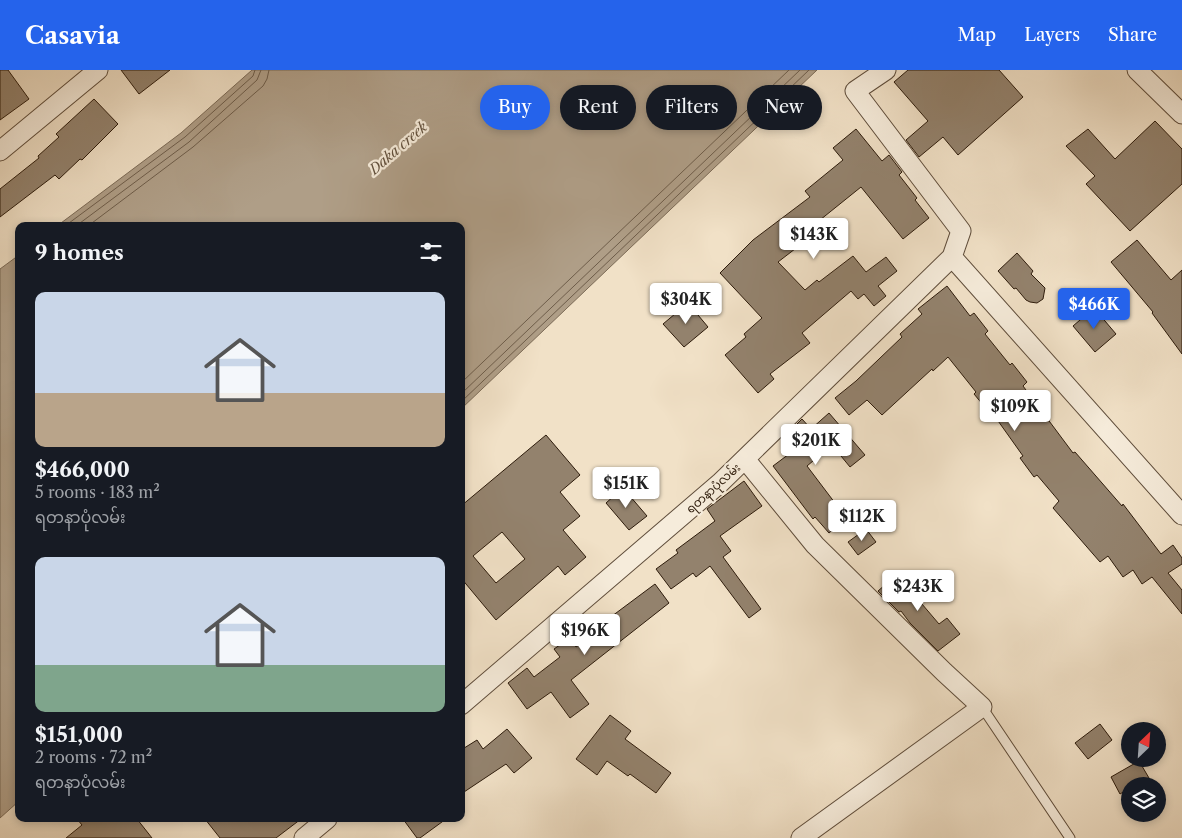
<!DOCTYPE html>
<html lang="en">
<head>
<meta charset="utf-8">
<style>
  body { margin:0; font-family:"Libre Caslon Text","Noto Sans Myanmar",serif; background:#20242c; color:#f1f3f6; height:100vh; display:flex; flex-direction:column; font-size:19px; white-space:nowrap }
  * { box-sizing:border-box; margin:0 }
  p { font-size:16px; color:#9ea1a6 }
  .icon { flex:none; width:28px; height:28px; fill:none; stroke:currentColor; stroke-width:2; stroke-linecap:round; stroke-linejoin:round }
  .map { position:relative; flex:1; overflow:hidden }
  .details { position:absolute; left:15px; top:152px; width:450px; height:600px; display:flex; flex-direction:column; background:#171b24; border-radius:10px; box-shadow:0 2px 8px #0003 }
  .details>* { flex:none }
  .banner { position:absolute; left:480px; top:15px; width:475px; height:45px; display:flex; gap:10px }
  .needle { width:32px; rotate:25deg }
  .tools { position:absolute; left:1121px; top:652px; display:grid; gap:10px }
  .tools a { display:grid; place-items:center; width:45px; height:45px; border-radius:50%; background:#171b24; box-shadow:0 2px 8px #0003; font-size:25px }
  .price { position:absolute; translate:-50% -42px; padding:0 11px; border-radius:5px; background:#fff; color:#222; font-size:16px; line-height:32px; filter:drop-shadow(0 1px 2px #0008) }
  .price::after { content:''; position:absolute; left:50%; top:30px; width:15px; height:11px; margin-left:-8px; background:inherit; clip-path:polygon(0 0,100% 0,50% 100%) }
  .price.selected { background:#2563eb; color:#fff }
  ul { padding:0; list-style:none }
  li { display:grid; align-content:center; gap:10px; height:265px; padding:0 20px }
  li span { display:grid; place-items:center; height:155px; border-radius:10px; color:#555 }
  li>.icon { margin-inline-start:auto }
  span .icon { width:90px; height:90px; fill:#fffc; stroke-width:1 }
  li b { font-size:21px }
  h2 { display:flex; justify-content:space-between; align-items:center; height:60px; padding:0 20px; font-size:21px }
  .pill { padding:0 18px; border-radius:22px; background:#171b24; box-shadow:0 2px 8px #0003; font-size:18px; line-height:45px }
  .pill.selected { background:#2563eb; color:#fff }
  header { display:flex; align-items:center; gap:30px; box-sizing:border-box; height:70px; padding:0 25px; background:#2563eb; color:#fff }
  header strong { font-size:24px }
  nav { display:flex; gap:28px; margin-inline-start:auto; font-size:18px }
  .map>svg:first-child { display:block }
  .water { fill:#af9e87; stroke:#7b6a56 }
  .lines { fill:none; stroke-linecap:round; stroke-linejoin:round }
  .shore { stroke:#6e5d4a; stroke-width:1 }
  .building { fill:#93826d; stroke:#2e1c0c; fill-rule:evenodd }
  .service-casing { stroke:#5f4d3b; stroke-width:11 }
  .minor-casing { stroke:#5f4d3b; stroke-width:21 }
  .service { stroke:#f6ecdb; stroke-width:9 }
  .minor { stroke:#f6ecdb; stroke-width:19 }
  .labels { text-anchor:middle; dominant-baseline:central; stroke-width:4.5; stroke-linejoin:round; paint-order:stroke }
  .street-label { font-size:12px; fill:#2e1c0c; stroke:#f6ecdb }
  .water-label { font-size:14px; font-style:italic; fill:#62503d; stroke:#f6ecdb }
</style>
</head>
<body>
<header>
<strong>Casavia</strong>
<nav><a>Map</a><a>Layers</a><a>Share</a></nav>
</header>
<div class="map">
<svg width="1182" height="768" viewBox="0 0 1182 768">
  <rect width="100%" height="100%" fill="#f1e1c7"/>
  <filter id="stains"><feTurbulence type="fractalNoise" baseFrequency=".004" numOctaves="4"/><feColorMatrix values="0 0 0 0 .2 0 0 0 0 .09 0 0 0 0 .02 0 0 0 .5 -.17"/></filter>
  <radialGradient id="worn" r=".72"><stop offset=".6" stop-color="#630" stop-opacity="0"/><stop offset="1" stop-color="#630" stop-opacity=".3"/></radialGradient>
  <!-- water -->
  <path class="water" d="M252,0H817L461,339V156H57L181,63Z
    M19,185V731L0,748V199Z"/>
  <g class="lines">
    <!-- shore -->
    <path class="shore" d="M65,156L185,67L253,6L255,0
      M76,156L189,72L257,10L261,0
      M88,156L193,77L263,16L267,9L269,0
      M461,313L789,0
      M461,324L800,0
      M461,332L809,0"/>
  </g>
  <!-- building -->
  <path class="building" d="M0,0H8L29,29L0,50Z
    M121,0H170L139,24Z
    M908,0H999L1023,27L958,85L943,67L919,87L906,70L928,51L894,12Z
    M94,29L118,54L82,90L80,89L59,109L55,105L0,147V119L39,88L38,86L59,67L56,64Z
    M1155,51L1182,79V114L1130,161L1086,114L1095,106L1066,76L1088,59L1115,89Z
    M856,59L882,91L889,85L902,102L899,105L917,128L915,130L929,148L903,169L861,117L820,150L827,160L806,175L804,172L778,192L805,220L817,210L819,212L853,186L866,202L886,187L897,201L878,216L886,226L874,236L864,224L858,229L851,221L802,263L810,273L770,304L774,309L758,323L725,285L746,267L744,264L762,248L720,203L753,170L810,127L805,121L843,90L833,78Z
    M1137,170L1171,210L1182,200V284L1152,243L1153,242L1111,192Z
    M1017,183L1033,201L1031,204L1045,218L1043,229L1037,233L1030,232L1026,230L1016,218L1014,219L998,201Z
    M947,216L970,246L974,243L988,261L985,264L1010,295L1012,293L1027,312L1023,316L1073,383L1075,382L1122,436L1123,434L1161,484L1173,475L1182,488V494L1168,503L1182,520V544L1152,507L1142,514L1133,500L1123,507L1108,486L1100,492L1053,438L1059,431L1037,405L1034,407L1020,388L1023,386L991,341L989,342L974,324L976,322L948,287L933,301L932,299L882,345L867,330L849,345L835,328L856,311L902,267L900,264L922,244L918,239Z
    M688,233L708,257L684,277L663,254Z
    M1094,238L1116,264L1095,282L1073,256Z
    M829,343L865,385L850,397L832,375L807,396L835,433L830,436L843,451L829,463L815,447L813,449L773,396L797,378L786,365L802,349L811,359Z
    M546,365L580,405L560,422L580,446L563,460L586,487L565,505L558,496L496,550L461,508V436ZM502,462L525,489L496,513L473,486Z
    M744,411L762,436L720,466L731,481L723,487L761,539L749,548L710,496L696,507L693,503L671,519L656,499L678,483L676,480L715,451L707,439Z
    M623,418L647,446L629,460L606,433Z
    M866,459L876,472L858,485L848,472Z
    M901,501L921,523L916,527L939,554L947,548L960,564L938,581L910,553L901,541L899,542L878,521Z
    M655,514L669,533L571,610L589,634L570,648L551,622L527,639L508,613L527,598L534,607L560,587L554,579L570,568L576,577L602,558L600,555Z
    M610,645L631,661L625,669L671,703L656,723L630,704L628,706L607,691L597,705L576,689Z
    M1100,654L1112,670L1088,689L1075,673Z
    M507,659L532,688L514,703L506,694L461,724V680L477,670L483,679Z
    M1139,691L1149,708L1133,716H1130V718L1120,724L1111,707Z
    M77,749H137L152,768H66L82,755Z
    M205,749H301L276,768H220Z
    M403,749H446L420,768H417Z"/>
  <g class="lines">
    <defs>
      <path id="service" d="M982,637L1070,768"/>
      <path id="minor" d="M1137,0L1182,44
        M0,81L98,0
        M952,187L1182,445
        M745,389L815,475L944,602L982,637L801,768
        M461,635L720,413L952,187L961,161L855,21L886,0
        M304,768L327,749"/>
    </defs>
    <!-- service casing -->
    <use href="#service" class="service-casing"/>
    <!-- minor casing -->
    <use href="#minor" class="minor-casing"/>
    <!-- service -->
    <use href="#service" class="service"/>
    <!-- minor -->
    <use href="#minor" class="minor"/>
  </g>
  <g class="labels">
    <!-- street labels -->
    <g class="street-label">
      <text transform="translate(713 418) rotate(-42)">ရတနာပုံလမ်း</text>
    </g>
    <!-- water labels -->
    <g class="water-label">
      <text transform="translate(398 78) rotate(-41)">Daka creek</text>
    </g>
  </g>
  <rect width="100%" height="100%" filter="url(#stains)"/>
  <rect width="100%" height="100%" fill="url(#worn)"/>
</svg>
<div class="tools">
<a><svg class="needle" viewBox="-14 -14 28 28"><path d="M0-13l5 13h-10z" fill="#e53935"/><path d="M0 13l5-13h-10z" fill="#9ea1a6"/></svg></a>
<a><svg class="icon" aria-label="layers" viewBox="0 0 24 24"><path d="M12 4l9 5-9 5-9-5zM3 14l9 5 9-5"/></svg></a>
</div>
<b class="price" style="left:814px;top:190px">$143K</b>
<b class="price" style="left:686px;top:255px">$304K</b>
<b class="price selected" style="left:1094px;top:260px">$466K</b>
<b class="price" style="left:1015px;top:362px">$109K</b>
<b class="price" style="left:816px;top:396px">$201K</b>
<b class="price" style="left:626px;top:439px">$151K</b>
<b class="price" style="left:862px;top:472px">$112K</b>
<b class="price" style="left:918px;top:542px">$243K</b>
<b class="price" style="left:585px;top:586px">$196K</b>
<div class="banner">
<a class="pill selected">Buy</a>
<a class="pill">Rent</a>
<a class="pill">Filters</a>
<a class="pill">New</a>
</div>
<section class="details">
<h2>9 homes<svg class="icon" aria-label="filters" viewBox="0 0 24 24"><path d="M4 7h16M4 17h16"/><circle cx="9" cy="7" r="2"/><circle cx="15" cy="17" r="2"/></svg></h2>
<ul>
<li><span style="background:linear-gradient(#c9d6e8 65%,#b9a48a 0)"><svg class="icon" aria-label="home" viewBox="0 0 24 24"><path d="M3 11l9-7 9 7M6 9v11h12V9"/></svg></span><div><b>$466,000</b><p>5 rooms · 183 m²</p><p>ရတနာပုံလမ်း</p></div></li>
<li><span style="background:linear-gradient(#c9d6e8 70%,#7fa58c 0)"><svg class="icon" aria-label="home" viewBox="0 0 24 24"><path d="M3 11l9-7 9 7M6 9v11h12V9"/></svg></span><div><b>$151,000</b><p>2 rooms · 72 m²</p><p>ရတနာပုံလမ်း</p></div></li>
</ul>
</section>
</div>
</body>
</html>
